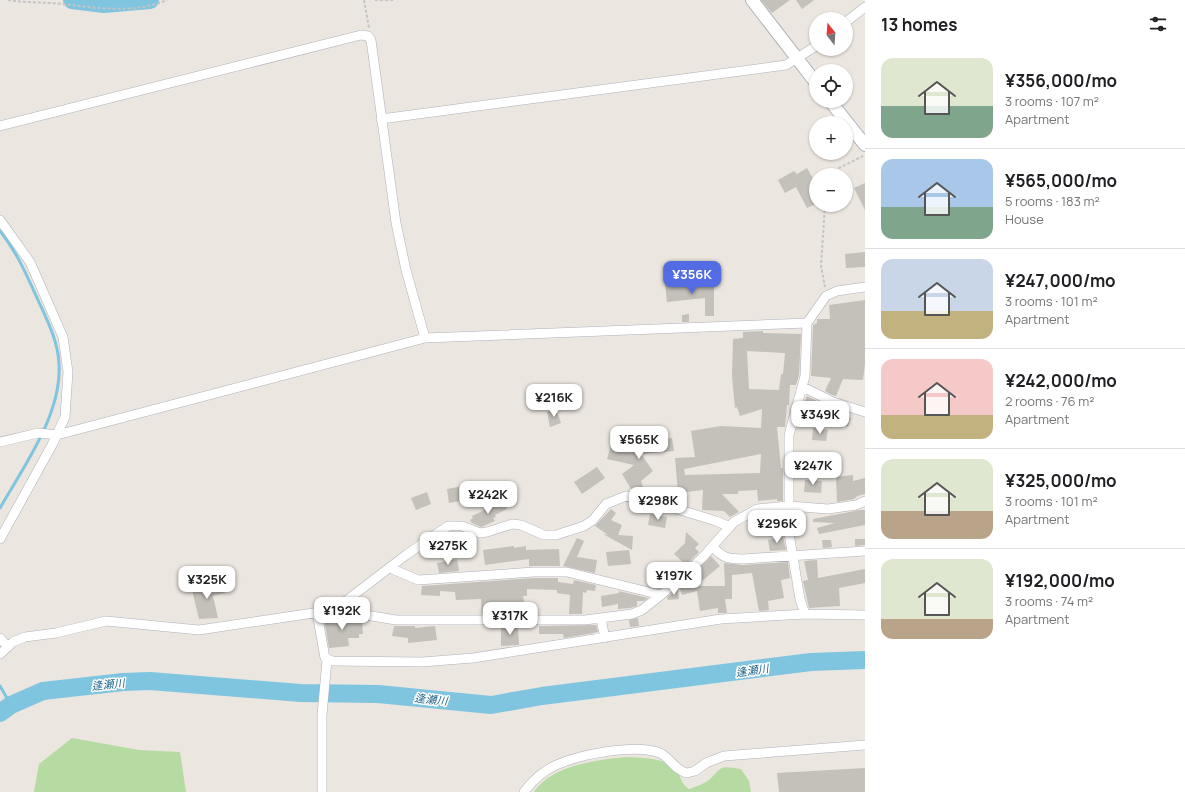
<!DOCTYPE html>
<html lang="en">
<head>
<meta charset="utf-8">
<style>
  body { margin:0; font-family:Manrope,"Noto Sans JP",sans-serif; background:#f2f2f2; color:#202124; height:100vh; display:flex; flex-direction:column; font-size:15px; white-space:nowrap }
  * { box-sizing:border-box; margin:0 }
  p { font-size:13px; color:#757577 }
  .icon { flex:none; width:22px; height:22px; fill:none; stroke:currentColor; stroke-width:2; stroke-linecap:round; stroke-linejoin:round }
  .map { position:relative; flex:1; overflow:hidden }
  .panel { display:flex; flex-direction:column; background:#fff; width:320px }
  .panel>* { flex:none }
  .needle { width:26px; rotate:343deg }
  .controls { position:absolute; left:809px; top:12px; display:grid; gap:8px }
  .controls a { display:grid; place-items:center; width:44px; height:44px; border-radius:50%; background:#fff; box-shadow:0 1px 3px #0004; font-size:20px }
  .price { position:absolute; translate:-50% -34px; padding:0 9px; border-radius:8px; background:#fff; color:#222; font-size:13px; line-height:26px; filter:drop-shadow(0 1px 2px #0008) }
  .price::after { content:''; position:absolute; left:50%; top:24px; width:12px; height:9px; margin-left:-6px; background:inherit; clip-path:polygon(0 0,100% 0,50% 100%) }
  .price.selected { background:#546ce3; color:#fff }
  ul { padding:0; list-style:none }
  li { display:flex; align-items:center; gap:12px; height:100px; padding:0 16px }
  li+li { border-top:1px solid #e0e0e0 }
  li span { display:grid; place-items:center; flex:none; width:112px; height:80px; border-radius:12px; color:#555 }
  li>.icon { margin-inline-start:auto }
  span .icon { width:48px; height:48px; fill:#fffc; stroke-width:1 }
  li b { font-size:17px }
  h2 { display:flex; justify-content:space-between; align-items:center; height:48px; padding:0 16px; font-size:17px }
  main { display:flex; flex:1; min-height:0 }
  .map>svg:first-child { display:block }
  .green { fill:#b5dba2 }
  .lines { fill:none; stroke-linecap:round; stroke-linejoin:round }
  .stream { stroke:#7fc5e0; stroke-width:3 }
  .river { stroke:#7fc5e0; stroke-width:18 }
  .building { fill:#c4c0ba; fill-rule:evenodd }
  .street-casing { stroke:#afb1ba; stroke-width:10 }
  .secondary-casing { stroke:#afb1ba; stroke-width:14 }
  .path { stroke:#c4c4c4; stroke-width:2; stroke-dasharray:3 2; stroke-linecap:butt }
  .street { stroke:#fff; stroke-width:9 }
  .secondary { stroke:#fff; stroke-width:12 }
  .labels { text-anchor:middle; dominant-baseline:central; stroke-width:3; stroke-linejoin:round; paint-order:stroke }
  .water-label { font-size:11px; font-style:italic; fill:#1e648b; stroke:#fff }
</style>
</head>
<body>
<main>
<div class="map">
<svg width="865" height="792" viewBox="0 0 865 792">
  <rect width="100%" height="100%" fill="#ebe6df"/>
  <!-- green -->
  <path class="green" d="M72,738L139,750L180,752L186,792H34L39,764Z
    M626,757C642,758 665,757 677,771C681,778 682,785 689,789C695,787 704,784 709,780C724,765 719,766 741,769L749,781L751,792H534C552,765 596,760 626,757Z"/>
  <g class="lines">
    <!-- stream -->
    <path class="stream" d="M0,231C17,252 27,276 38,300C47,320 58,341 59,364C62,414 24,466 0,508
      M0,686L11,705"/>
    <!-- river -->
    <path class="river" d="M72,0L104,4L150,0
      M0,713L11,705L43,691L123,682L150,681L301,693L378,694L491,705L542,696L811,662L865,660"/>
  </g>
  <!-- building -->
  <path class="building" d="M761,0H790L772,13Z
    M796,0H814L802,9Z
    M807,168L816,184V204L807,208L796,187L785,193L778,180L794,171L797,174Z
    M865,183V210L854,188Z
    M865,252V267L846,268L845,254Z
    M675,282L676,287L700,285V287L714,286V316H705V298L667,302L665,283Z
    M865,300V364L863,380L843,379L836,396L832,395L825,391L831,378L811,376L813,325L817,323V319H830L829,305Z
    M689,314V322H682V315Z
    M763,331V333L801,334L799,375L796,385H790L789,405H787L785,427H777L781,468H783V501H777V499L758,501L757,490L738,491V494H722L739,512L730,517L724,511L702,510L703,490L678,493L675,458L695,457L691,431L721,426L761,428L762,409L740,416L737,407L735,408L732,377L733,339L743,338V332ZM747,351L785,353L783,374H781L779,390L749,389ZM761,454L760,473L685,475L684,469Z
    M807,396L827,406L826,409L851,418L848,427L807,410L808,408L803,405Z
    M556,409L561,423L550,427L547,412Z
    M813,428L828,430L826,441L812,440Z
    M672,438L674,451L641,454L653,471L641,481L645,494L633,492L622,474L634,465L607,459L611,445L631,449L634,440L641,441Z
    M597,467L605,478L582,494L574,482Z
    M853,475V481L865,478V494L857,496L854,499L837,502L836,477Z
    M805,480L822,481L821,493L804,492Z
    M485,482L488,496L449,503L447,489Z
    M427,492L431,504L416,510L411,498Z
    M503,501L507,509L495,515L496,517L493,518L495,521L481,527L472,523L470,520L473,518L472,516Z
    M611,509L616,513L611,520L622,525L618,535L633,536L632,550L603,534L608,535L595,526Z
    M860,510H865V525L819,534L817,528L835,523L813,522V519Z
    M793,512L805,513L804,521L793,520Z
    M650,514L667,517L665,528L648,525Z
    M686,532L699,544L695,548L699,552L686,565L674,554L685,543Z
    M783,536L786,550L770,551L768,540Z
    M577,538L584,541L577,557L597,560L595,573L563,566Z
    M855,539H865V545L855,546Z
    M822,540H831L832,547L823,548Z
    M514,546V548L526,546V550L559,549L560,566H529V559L485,565L483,550Z
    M629,550L631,564L608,566L606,552Z
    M711,556L720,566L696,586H725L724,563L743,565L788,562L790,578L781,580L784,598L768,601L769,610L759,611L752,573L732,575V599H725L727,613H718V608L700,611L697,591L682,595L679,586Z
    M457,559L459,571L439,573L437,563Z
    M817,560L818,578L865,569V583L839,588L840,606L809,608L803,581L808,580L804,561Z
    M534,578H558V582L573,584L574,580L596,585L595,591L587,590L586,593L583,592L582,614H569L570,595L557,593V590L527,589V596H523L524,602L506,603V614H482L481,599L456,600L455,592L440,591V596L421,595L422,586Z
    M222,582L225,593L213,596L218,618L199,619L192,590Z
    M678,590L679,599L668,600L667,597L675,591Z
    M619,591L648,598L644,601H637V606L630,608L618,609V604L602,607L601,596L619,593Z
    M339,615L341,618L362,621L363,634H359V638H348L349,646L329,648L324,618Z
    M638,618L639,626L630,627L629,620Z
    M596,625L598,632L588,634L564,638L563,634H539V626Z
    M394,626H415V628L435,626L437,640L408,643V638L392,636Z
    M501,626H518L519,645L501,646Z
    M865,768V792H779L777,773Z"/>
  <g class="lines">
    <defs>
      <path id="street" d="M846,22L865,7
        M381,119L786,65L816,46
        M0,126L361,35L368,36L371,40L396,223L406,270L425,338
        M0,220L30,262L63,337L68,372L65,417L52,445L0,539
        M803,387L833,402L865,412
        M0,442L38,433L57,435L425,338L807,323
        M713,546C721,558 729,559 743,559L865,551
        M390,568L418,580L534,572H567L661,595
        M336,608L347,612L396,620H585L632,614L642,610L661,595L702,558L734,522L757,509L789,506L828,509L856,505L865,501
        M317,613L325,658L332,661L422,662L473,658L721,619L805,614L865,615
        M805,614L800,599L786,516L789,506V435L805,376L807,323L826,296L837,291L865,287
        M601,619L605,638
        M0,638L8,647
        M0,654L13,642L25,637L56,633L106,621L199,630L327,611L342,604L406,555L448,526H462L480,533L487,532L512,524L521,525L544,535H556L584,526L593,520L606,504L626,496L664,505L716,521L730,527
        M322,792V715L327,660
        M524,792C532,781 542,772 554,766C577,755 635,743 660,753C670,758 676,771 687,773L695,771L706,763L724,756L865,745"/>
      <path id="secondary" d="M752,0L816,83
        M830,101L865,145"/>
    </defs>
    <!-- street casing -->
    <use href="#street" class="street-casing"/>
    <!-- secondary casing -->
    <use href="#secondary" class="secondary-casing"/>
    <!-- path -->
    <path class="path" d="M8,0C27,3 44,2 63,4C96,8 136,14 167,0
      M364,0L369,28
      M375,0H393
      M825,175L863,156
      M825,205L821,266L825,287"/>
    <!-- street -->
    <use href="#street" class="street"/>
    <!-- secondary -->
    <use href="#secondary" class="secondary"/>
  </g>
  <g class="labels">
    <!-- water labels -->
    <g class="water-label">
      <text transform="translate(752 670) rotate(-8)">逢瀬川</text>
      <text transform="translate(108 684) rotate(-6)">逢瀬川</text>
      <text transform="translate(431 699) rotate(6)">逢瀬川</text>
    </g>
  </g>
</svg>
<div class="controls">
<a><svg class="needle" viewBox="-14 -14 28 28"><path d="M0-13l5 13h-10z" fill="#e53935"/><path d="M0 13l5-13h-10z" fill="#757577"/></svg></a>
<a><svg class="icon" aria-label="locate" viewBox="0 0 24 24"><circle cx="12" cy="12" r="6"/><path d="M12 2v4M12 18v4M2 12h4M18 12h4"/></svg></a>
<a>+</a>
<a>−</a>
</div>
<b class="price selected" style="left:692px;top:295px">¥356K</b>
<b class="price" style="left:554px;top:418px">¥216K</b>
<b class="price" style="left:820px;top:435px">¥349K</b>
<b class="price" style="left:639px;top:460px">¥565K</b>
<b class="price" style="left:813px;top:486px">¥247K</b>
<b class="price" style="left:488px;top:515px">¥242K</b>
<b class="price" style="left:658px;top:521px">¥298K</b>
<b class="price" style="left:777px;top:544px">¥296K</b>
<b class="price" style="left:448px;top:566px">¥275K</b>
<b class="price" style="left:674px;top:596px">¥197K</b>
<b class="price" style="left:207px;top:600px">¥325K</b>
<b class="price" style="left:342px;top:631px">¥192K</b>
<b class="price" style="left:510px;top:636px">¥317K</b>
</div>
<section class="panel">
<h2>13 homes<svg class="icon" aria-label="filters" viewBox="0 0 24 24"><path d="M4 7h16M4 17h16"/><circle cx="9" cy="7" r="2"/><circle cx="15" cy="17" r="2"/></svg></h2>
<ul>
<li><span style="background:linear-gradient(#dfe7d0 60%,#7fa58c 0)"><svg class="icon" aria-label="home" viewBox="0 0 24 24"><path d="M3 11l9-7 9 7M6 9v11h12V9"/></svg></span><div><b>¥356,000/mo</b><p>3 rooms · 107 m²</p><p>Apartment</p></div></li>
<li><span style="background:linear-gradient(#a9c7e8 60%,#7fa58c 0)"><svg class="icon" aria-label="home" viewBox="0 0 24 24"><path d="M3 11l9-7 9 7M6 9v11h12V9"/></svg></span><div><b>¥565,000/mo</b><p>5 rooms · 183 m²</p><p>House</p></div></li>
<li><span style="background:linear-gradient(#c9d6e8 65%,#c2b280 0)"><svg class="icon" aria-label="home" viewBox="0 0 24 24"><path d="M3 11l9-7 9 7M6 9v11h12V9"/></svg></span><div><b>¥247,000/mo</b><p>3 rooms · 101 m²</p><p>Apartment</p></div></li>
<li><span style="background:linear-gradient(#f6c9c9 70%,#c2b280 0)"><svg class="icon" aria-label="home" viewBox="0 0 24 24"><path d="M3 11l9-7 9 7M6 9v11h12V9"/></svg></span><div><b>¥242,000/mo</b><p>2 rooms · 76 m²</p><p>Apartment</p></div></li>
<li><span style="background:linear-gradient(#dfe7d0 65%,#b9a48a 0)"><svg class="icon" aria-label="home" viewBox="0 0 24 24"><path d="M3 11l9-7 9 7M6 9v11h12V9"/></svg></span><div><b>¥325,000/mo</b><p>3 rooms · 101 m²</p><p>Apartment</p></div></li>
<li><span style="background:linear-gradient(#dfe7d0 75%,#b9a48a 0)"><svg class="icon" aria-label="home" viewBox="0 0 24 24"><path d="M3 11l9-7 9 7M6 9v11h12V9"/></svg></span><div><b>¥192,000/mo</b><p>3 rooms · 74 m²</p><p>Apartment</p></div></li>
</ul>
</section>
</main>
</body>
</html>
